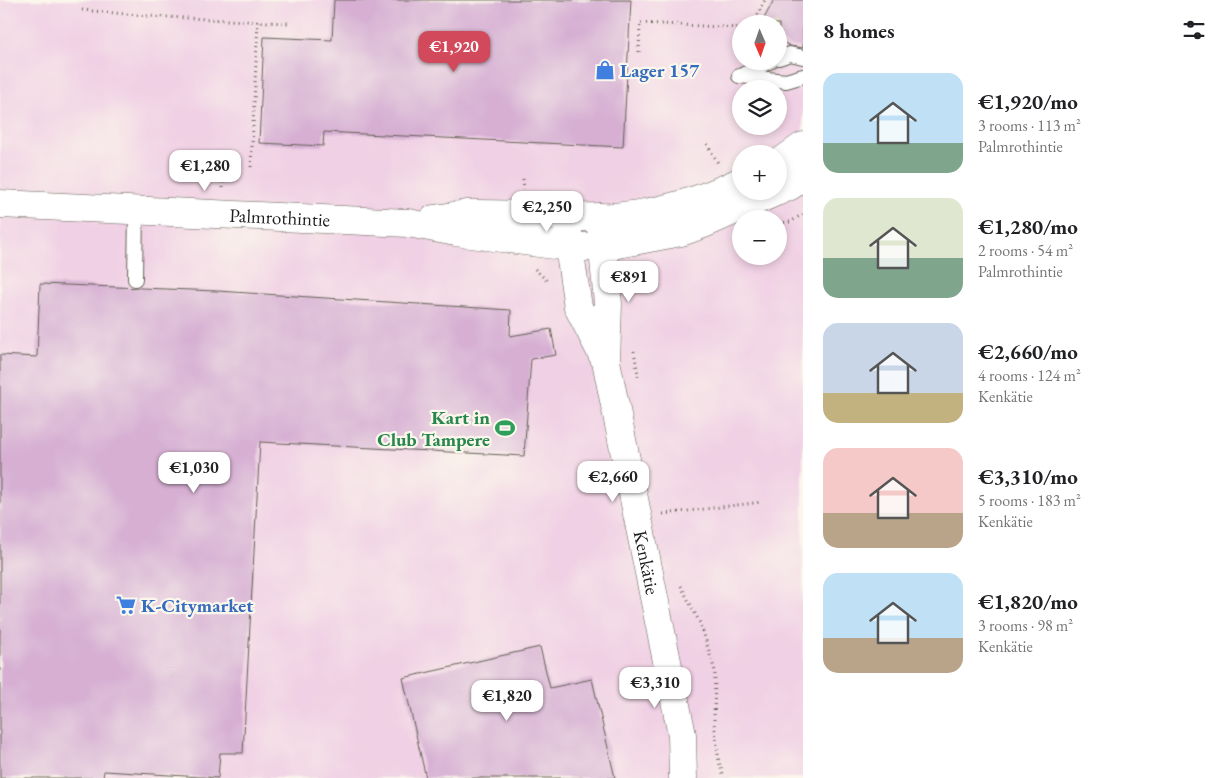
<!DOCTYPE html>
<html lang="en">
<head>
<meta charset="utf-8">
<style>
  body { margin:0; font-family:"EB Garamond",serif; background:#f2f2f2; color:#202124; height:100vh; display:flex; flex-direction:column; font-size:19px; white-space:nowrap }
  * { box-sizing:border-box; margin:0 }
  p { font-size:16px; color:#757577 }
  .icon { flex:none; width:28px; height:28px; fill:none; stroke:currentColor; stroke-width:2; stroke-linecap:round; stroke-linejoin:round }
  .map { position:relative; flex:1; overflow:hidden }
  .sheet { display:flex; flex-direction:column; background:#fff; width:425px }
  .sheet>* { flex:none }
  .needle { width:32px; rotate:178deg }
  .controls { position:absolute; left:732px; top:15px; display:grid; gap:10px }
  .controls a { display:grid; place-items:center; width:55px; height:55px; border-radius:50%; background:#fff; box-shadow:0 2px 8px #0003; font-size:25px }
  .price { position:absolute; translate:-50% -42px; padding:0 11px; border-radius:10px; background:#fff; color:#222; font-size:16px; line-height:32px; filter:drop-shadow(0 1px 2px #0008) }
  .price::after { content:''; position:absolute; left:50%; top:30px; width:15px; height:11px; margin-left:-8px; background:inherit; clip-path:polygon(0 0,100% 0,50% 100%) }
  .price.active { background:#d1495b; color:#fff }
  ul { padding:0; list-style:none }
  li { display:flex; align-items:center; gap:15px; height:125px; padding:0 20px }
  li span { display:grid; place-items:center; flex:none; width:140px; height:100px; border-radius:15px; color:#555 }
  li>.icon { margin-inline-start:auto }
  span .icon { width:60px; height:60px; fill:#fffc; stroke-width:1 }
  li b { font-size:21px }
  h2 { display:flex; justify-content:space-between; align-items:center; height:60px; padding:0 20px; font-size:21px }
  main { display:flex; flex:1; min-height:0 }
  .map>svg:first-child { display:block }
  .built { fill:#f0d0e4; fill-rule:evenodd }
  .building { fill:#d6afd3 }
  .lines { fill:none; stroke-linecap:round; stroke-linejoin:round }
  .lane-casing { stroke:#636054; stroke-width:16 }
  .street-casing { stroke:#636054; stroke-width:29 }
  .secondary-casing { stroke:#636054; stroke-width:29 }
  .path { stroke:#636054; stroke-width:3; stroke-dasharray:1 4; stroke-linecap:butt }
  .lane { stroke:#fff; stroke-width:14 }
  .street { stroke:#fff; stroke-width:28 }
  .secondary { stroke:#fff; stroke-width:28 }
  .labels { text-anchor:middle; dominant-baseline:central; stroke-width:4.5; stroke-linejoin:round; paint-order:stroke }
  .shop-label { font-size:19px; font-weight:bold; fill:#366cbe; stroke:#fbf7ec; text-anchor:start }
  .street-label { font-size:19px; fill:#1c1c1c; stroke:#fbf7ec }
  .leisure-label { font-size:19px; font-weight:bold; fill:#27864d; stroke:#fbf7ec; text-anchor:end }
</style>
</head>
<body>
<main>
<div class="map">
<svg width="803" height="778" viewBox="0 0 803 778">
  <rect width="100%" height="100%" fill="#fbf7ec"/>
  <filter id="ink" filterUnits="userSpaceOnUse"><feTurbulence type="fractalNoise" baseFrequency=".02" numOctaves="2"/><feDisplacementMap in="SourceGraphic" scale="10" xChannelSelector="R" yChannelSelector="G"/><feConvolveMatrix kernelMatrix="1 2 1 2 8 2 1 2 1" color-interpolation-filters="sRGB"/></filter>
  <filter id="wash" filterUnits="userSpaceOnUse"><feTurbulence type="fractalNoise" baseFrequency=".0096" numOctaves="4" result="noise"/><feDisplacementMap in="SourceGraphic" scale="20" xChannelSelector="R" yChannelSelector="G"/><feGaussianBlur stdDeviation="1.12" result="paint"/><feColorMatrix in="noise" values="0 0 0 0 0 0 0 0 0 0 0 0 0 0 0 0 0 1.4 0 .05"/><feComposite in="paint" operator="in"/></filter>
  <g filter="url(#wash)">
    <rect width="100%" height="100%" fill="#e6dfbb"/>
    <!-- built -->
    <path class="built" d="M0,0H803V778H0ZM741,24H779V61H741ZM741,89H779V126H741ZM741,154H779V191H741ZM741,219H779V256H741Z"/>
    <g id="blocks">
      <!-- building -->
      <path class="building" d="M334,0H631L623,147L324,132L323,146L259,143L264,37L332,40Z
        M774,0H803V48L790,46L779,40V24H761Z
        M40,284L217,291L511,310L510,336L551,329L556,355L531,359L524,456L260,442L243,753H220L218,778L104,771L103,778H0V355L37,357Z
        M540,647L550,688L592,679L615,778H426L403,678Z"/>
    </g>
  </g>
  <g filter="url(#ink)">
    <use href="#blocks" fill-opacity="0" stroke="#636054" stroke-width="1"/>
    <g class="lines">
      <defs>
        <path id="lane" d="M779,58L790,54L803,57
          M739,76L786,81L803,76
          M740,76L771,61
          M135,279L136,209"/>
        <g id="street">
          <path d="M567,217L569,247L578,307L604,358"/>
          <path id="s1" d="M600,217L608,304L606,361L682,735L683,778"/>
        </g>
        <g id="secondary">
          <path d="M779,163L803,146"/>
          <path d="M779,191L790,186L803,177"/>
          <path id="s2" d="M0,204L408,223L456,232L569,247H602L681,232L706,223L778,191"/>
          <path d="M434,219C446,218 457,215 468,214C517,213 565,219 613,217C657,214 703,200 741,181"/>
        </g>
      </defs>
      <!-- lane casing -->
      <use href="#lane" class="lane-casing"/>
      <!-- street casing -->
      <use href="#street" class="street-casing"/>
      <!-- secondary casing -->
      <use href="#secondary" class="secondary-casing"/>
      <!-- path -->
      <path class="path" d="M82,10L148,16L288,23
        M753,24L765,0
        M639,52L640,23L741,28
        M707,144L718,163
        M251,167L258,21
        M523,179L524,189
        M223,188V165
        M779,223L790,222L803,214
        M535,269L547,281
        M632,285L640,276L656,265
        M634,351L639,380
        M663,514L762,502
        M681,586L701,625L715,671L714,722L719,762L724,778"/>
      <!-- lane -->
      <use href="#lane" class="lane"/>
      <!-- street -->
      <use href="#street" class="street"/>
      <!-- secondary -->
      <use href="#secondary" class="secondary"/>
    </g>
  </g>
  <!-- icons -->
  <defs>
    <symbol id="shop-bare" viewBox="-9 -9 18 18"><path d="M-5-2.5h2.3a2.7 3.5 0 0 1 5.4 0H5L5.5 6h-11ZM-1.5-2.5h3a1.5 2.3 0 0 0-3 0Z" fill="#3f7fe0" stroke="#fbf7ec" stroke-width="2.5" paint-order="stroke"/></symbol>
    <symbol id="stadium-bare" viewBox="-9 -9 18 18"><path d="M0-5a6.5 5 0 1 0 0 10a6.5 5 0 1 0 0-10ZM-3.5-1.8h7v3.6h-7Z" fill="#2e9e5b" stroke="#fbf7ec" stroke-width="2.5" paint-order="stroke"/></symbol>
    <symbol id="supermarket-bare" viewBox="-9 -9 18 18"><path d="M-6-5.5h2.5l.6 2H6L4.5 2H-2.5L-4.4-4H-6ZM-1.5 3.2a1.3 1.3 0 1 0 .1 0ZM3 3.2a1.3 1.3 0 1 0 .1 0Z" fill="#3f7fe0" stroke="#fbf7ec" stroke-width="2.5" paint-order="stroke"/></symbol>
  </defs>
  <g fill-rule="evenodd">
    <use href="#shop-bare" x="591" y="56" width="28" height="28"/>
    <use href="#stadium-bare" x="491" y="414" width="28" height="28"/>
    <use href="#supermarket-bare" x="112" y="591" width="28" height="28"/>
  </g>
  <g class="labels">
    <!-- shop labels -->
    <g class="shop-label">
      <text x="620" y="70">Lager 157</text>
      <text x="141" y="605">K-Citymarket</text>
    </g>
    <!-- street labels -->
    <g class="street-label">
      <text stroke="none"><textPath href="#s2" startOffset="280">Palmrothintie</textPath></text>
      <text stroke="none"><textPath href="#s1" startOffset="350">Kenkätie</textPath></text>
    </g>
    <!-- leisure labels -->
    <g class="leisure-label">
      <text x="490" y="417">Kart in<tspan x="490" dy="22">Club Tampere</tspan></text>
    </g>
  </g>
</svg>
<div class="controls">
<a><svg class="needle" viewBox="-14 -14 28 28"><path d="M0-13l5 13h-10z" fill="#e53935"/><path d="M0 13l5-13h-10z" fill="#757577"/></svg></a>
<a><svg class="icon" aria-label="layers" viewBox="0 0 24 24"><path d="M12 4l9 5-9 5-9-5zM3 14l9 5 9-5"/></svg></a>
<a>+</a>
<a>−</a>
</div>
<b class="price active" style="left:454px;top:73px">€1,920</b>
<b class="price" style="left:205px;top:192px">€1,280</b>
<b class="price" style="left:547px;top:233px">€2,250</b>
<b class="price" style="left:629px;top:303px">€891</b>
<b class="price" style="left:194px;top:494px">€1,030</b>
<b class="price" style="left:613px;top:503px">€2,660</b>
<b class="price" style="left:655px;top:709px">€3,310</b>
<b class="price" style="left:507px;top:722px">€1,820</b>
</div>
<section class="sheet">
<h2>8 homes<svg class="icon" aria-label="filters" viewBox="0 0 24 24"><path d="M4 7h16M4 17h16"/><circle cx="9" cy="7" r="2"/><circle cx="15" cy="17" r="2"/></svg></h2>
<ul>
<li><span style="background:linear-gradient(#bfe0f5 70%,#7fa58c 0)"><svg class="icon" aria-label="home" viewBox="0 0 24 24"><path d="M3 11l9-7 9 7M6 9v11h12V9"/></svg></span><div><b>€1,920/mo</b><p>3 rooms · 113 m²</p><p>Palmrothintie</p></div></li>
<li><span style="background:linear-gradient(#dfe7d0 60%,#7fa58c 0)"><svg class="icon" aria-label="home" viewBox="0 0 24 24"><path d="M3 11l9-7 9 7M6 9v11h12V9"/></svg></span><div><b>€1,280/mo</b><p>2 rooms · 54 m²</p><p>Palmrothintie</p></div></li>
<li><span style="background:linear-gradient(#c9d6e8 70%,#c2b280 0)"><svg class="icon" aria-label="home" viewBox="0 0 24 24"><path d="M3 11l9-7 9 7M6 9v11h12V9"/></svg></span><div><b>€2,660/mo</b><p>4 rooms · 124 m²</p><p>Kenkätie</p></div></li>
<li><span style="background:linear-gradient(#f6c9c9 65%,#b9a48a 0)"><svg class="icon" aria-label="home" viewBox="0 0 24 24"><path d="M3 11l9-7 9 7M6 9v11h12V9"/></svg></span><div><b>€3,310/mo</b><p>5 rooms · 183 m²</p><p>Kenkätie</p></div></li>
<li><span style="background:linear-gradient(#bfe0f5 65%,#b9a48a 0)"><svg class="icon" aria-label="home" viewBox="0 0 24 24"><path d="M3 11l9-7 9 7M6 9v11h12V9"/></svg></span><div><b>€1,820/mo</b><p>3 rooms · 98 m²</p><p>Kenkätie</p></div></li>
</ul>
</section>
</main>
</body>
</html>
